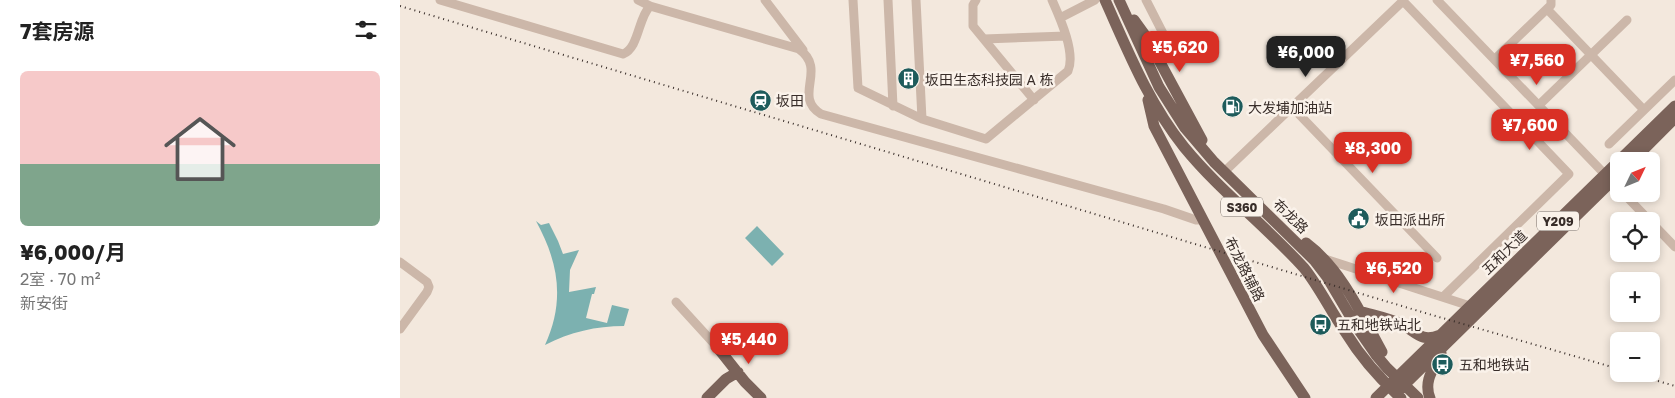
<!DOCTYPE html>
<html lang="zh">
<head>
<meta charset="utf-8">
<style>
  body { margin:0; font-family:"Golos Text","Noto Sans SC",sans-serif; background:#f2f2f2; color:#222; height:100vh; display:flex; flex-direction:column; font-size:19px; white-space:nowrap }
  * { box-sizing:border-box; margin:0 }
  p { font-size:16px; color:#767676 }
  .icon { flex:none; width:28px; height:28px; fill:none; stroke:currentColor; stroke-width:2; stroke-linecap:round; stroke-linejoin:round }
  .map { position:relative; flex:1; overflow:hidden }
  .sheet { display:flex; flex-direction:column; background:#fff; width:400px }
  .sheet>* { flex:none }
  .needle { width:32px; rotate:47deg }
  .controls { position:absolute; left:1210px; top:152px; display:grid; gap:10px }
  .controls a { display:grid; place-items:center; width:50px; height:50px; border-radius:8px; background:#fff; box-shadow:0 2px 8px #0003; font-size:25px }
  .price { position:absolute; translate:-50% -42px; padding:0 11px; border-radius:10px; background:#d93025; color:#fff; font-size:16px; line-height:32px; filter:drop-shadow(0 1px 2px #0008) }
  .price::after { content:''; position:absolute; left:50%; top:30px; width:15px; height:11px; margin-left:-8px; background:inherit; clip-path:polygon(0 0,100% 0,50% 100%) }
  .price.on { background:#222; color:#fff }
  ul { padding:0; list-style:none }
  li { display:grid; align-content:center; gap:10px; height:265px; padding:0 20px }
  li span { display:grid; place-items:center; height:155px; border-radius:8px; color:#555 }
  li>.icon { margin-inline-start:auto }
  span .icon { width:90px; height:90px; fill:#fffc; stroke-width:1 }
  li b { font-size:21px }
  h2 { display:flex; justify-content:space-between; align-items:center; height:60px; padding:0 20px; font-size:21px }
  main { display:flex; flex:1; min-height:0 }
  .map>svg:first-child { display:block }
  .water { fill:#7cb1b0 }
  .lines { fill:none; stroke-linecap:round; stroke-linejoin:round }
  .minor { stroke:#ccb7a9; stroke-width:9 }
  .major { stroke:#7b635a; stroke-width:11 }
  .rail { stroke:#382d29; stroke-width:2; stroke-dasharray:1 4; stroke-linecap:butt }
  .labels { text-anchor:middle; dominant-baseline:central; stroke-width:5; stroke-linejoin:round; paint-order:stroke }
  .shield { fill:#faf2ea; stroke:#726863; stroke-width:1 }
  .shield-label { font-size:12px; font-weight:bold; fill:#382d29 }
  .poi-label { font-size:14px; fill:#382d29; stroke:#faf2ea; text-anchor:start }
  .street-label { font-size:14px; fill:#382d29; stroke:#faf2ea }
</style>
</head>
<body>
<main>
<section class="sheet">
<h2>7套房源<svg class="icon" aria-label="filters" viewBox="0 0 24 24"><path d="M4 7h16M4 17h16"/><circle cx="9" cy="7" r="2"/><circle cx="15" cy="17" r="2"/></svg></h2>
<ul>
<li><span style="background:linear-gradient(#f6c9c9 60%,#7fa58c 0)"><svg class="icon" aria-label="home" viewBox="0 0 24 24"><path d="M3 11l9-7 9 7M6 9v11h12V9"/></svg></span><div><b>¥6,000/月</b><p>2室 · 70 m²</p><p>新安街</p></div></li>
</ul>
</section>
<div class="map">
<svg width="1275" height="398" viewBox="0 0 1275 398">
  <rect width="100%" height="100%" fill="#f3e8dd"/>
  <!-- water -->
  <path class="water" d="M136,221L141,225L149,223L158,241L163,254L179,250L170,270L169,292L196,287L194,294H192L186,318L207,323L212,305L229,309L224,326C196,326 170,332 145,345C165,301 159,263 136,221Z
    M357,226L384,254L372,266L345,238Z"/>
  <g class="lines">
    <!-- minor -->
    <path class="minor" d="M40,0L223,54C239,48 238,18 250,6
      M238,0L250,6L399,49C428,70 392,96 421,114L764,209L796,220H803
      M365,0L403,50
      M453,0L458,88L522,119L586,139L668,71C676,53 660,18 652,0
      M488,0L493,106
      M516,0L522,119
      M576,0L573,5V26L634,100
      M746,0L768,43L756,56
      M1037,0L1219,189
      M1003,1L1169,174L1043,297
      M1147,9L1244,110
      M660,18L695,0
      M584,39L666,36
      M1095,59L1151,5V0
      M1139,105L1227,20
      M892,107L1037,258
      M1209,144L1275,80
      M824,172L1004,0
      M1224,194L1250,221
      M1251,222L1275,247
      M925,259L1070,306
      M0,262L27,282L29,287L27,292L0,329
      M276,302L318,348"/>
    <!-- major -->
    <path class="major" d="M705,0C728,51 748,102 784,147C820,191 866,226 904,268C920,288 931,312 946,333C962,359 979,378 1001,398
      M719,0L759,87L785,128L814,162L914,260L927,277L956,326L976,355L987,368L1018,398
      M734,20L747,38L802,140
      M748,100L754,126L863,335L905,398
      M1232,161L1275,118
      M906,243C942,270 961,314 982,352
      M959,311C972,315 988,318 1001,324C1016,331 1020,343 1040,335
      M318,348L345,382L361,398
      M999,390L1219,174
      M307,398L326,379L338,372
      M976,398L1275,106
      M1030,398C1023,381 1034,368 1041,353"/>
    <!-- rail -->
    <path class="rail" d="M0,6L1032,315L1219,369
      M1234,374L1275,386"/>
  </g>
  <!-- icons -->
  <defs>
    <symbol id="building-disc" viewBox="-11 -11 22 22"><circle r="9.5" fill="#1d5b5b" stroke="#faf2ea"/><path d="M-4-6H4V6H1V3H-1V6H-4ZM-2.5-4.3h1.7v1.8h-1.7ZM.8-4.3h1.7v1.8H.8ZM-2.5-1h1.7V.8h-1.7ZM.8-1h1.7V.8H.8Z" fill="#fff"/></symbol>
    <symbol id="station-disc" viewBox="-11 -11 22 22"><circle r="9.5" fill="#1d5b5b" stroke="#faf2ea"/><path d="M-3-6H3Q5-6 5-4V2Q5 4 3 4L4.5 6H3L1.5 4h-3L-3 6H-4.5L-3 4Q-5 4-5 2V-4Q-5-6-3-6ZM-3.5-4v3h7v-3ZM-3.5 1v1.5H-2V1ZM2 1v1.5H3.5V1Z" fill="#fff"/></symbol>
    <symbol id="fuel-disc" viewBox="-11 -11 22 22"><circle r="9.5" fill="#1d5b5b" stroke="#faf2ea"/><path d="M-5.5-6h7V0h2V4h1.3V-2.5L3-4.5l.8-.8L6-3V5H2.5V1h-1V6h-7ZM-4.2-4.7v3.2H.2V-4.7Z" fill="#fff"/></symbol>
    <symbol id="civic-disc" viewBox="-11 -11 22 22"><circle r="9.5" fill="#1d5b5b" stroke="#faf2ea"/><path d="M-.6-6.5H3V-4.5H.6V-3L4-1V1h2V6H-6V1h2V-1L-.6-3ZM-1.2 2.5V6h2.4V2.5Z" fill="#fff"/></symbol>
    <symbol id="bus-disc" viewBox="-11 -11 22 22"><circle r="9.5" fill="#1d5b5b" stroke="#faf2ea"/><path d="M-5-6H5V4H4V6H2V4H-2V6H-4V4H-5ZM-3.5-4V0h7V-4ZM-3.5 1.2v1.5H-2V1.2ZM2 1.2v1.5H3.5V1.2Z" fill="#fff"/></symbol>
  </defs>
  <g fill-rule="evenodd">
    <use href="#building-disc" x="496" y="66" width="25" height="25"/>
    <use href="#station-disc" x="348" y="88" width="25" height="25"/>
    <use href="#fuel-disc" x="820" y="94" width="25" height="25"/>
    <use href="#civic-disc" x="946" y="206" width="25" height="25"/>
    <use href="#bus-disc" x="908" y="312" width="25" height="25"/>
    <use href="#bus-disc" x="1030" y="352" width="25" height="25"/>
  </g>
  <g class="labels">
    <!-- shield labels -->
    <g class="shield">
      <rect x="821" y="197.5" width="42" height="19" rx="4"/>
      <rect x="1137" y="211.5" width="42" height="19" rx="4"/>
    </g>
    <g class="shield-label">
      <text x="842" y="207">S360</text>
      <text x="1158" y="221">Y209</text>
    </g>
    <!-- poi labels -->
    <g class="poi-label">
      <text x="525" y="79">坂田生态科技园 A 栋</text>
      <text x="376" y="100">坂田</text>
      <text x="848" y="107">大发埔加油站</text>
      <text x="975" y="219">坂田派出所</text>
      <text x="937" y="324">五和地铁站北</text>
      <text x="1059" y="364">五和地铁站</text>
    </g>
    <!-- street labels -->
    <g class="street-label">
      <text transform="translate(891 216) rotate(44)">布龙路</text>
      <text transform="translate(1104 252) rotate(-44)">五和大道</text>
      <text transform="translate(845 269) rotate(63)">布龙路辅路</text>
    </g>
  </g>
</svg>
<div class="controls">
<a><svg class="needle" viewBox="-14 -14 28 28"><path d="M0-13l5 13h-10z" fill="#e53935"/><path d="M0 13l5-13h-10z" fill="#767676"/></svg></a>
<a><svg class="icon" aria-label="locate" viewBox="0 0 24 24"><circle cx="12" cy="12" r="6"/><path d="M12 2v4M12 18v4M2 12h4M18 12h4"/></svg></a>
<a>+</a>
<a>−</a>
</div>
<b class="price" style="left:780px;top:73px">¥5,620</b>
<b class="price on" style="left:906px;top:78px">¥6,000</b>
<b class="price" style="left:1137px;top:86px">¥7,560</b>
<b class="price" style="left:1130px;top:151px">¥7,600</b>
<b class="price" style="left:973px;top:174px">¥8,300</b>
<b class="price" style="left:994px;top:294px">¥6,520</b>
<b class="price" style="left:349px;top:365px">¥5,440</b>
</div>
</main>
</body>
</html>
